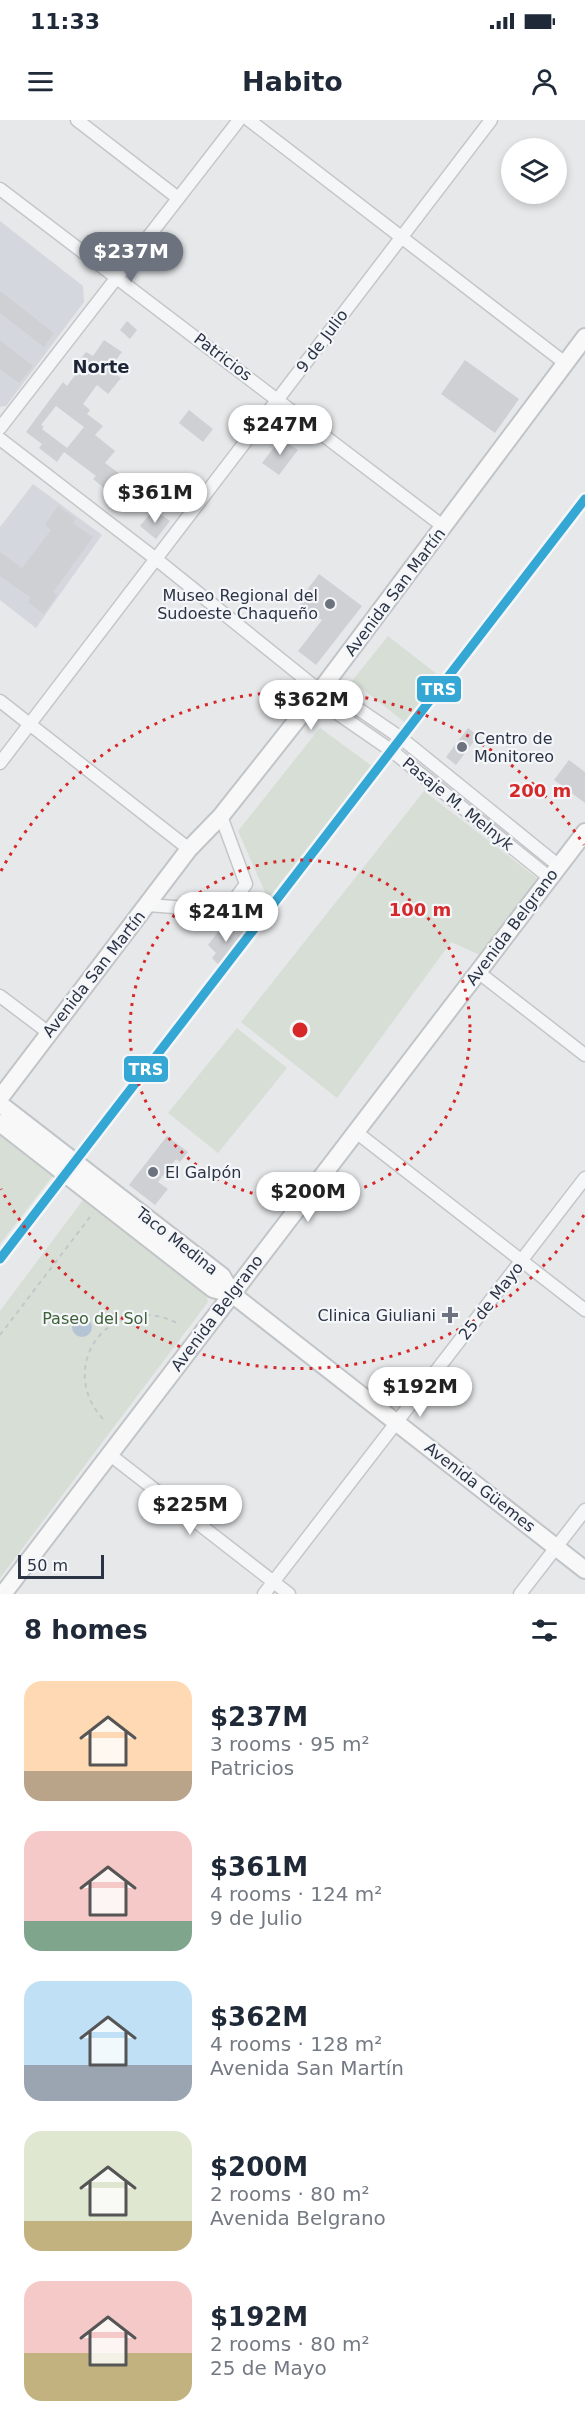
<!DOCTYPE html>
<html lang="en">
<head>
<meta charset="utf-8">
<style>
  body { margin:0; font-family:"DejaVu Sans",sans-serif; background:#f2f2f3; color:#1f2937; height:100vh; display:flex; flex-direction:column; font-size:22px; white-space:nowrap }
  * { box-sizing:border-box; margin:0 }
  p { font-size:20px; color:#747a83 }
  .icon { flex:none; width:33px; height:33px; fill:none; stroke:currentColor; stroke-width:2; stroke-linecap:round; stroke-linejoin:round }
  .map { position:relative; height:1474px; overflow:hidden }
  .side { display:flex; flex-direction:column; background:#fff; flex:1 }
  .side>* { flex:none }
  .tools { position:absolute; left:501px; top:18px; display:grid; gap:12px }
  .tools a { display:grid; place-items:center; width:66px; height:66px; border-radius:50%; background:#fff; box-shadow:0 3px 9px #0003; font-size:30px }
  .scale { position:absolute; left:18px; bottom:15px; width:86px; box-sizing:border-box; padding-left:6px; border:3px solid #2b3445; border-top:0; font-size:16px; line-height:21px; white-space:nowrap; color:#2b3445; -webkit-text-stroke:4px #f4f6f9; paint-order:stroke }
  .price { position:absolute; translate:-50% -51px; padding:0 14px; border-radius:21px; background:#fff; color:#222; font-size:20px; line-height:39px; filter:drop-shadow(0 2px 3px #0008) }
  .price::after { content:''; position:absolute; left:50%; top:36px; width:18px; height:14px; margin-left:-9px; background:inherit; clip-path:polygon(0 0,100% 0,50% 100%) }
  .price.on { background:#6c737f; color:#fff }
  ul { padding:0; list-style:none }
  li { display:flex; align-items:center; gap:18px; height:150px; padding:0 24px }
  li span { display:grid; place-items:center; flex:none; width:168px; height:120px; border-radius:18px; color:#555 }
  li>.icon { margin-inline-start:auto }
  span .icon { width:72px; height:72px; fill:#fffc; stroke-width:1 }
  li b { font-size:26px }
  h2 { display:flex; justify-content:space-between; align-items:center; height:72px; padding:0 24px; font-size:26px }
  .status { display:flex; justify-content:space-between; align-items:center; height:42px; padding:0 30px; background:#fff; direction:ltr }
  .status svg { height:16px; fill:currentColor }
  header { display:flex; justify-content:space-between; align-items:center; height:78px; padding:0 24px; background:#fff; font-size:27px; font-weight:700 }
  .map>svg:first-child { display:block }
  .built { fill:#d4d7dd }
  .green { fill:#d6ded6 }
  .water { fill:#b4c4d5 }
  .building { fill:#ced0d3; fill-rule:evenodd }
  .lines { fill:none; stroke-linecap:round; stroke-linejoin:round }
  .minor-casing { stroke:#c4c6c8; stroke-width:15 }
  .major-casing { stroke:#c2c5c8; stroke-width:20 }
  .path { stroke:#c5c6ca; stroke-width:2; stroke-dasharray:4.5 4.5; stroke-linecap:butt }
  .minor { stroke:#f5f6f7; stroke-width:12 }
  .major { stroke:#f8f8f8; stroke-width:16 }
  .rail-1-casing { stroke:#f4f6f9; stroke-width:14 }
  .rail-1 { stroke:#35a7d4; stroke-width:9 }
  .ring { fill:none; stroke:#d62828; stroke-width:3; stroke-dasharray:3 6 }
  .poi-dot { fill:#6c737f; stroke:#f4f6f9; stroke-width:2 }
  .labels { text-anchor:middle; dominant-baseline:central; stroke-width:4.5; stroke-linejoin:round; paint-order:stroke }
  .street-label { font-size:16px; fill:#2b3445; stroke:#f4f6f9 }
  .poi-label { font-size:16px; fill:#2b3445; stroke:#f4f6f9; text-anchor:end }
  .park-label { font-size:16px; fill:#3f6138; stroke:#f4f6f9 }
  .neighbourhood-label { font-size:18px; font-weight:bold; fill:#1d2536; stroke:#f4f6f9 }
  .centre { fill:#d62828; stroke:#f4f6f9; stroke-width:3 }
  .ring-label { font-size:18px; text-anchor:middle; font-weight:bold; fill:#d62828; stroke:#f4f6f9; stroke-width:4.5; stroke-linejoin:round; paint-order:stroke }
  .line-badge { stroke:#f4f6f9; stroke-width:2 }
  .badge-label { font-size:16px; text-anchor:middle; font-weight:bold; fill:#fff }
</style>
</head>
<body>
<div class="status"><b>11:33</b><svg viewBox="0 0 49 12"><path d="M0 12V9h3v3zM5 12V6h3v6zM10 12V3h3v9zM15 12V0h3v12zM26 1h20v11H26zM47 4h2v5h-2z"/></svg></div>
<header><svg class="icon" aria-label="menu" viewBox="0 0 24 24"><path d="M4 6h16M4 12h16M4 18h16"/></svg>Habito<svg class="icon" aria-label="person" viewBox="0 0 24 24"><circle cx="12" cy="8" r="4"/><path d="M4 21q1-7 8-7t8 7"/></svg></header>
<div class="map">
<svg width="585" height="1474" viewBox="0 0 585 1474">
  <rect width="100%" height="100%" fill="#e6e8ea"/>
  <!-- built -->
  <path class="built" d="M0,101L83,166L84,182L6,286L0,287Z
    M33,364L102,415L36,508L0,480V407Z"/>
  <!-- green -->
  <path class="green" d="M388,516L443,559L407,604L352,561Z
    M320,608L372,646L269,781L238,711Z
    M424,671L537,758L480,835L451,822L337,978L241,902Z
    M237,908L287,948L218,1033L168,993Z
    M0,1013L55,1053L0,1124Z
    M86,1076L204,1168L208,1182L0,1458V1191Z"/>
  <!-- water -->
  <path class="water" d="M72 1207a10 10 0 1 1 20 0a10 10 0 1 1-20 0Z"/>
  <!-- building -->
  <path class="building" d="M0,171L54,213L44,227L0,193Z
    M127,201L137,210L130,219L120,210Z
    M0,220L33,246L19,263L0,249Z
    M104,220L122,232L109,249L121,258L108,274L97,265L83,284L90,290L87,294L103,306L95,315L115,331L105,343L120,354L108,371L93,359L96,356L64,332L57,342L39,328L42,324L26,312L63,262L67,266L78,251L74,248L86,232L93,236ZM56,286L84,307L67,328L42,309L44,307L41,305Z
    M465,240L519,279L495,313L441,274Z
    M189,290L213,309L203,322L179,303Z
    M281,318L298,330L279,355L262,343Z
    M58,386L76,399L73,403L93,417L53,472L57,475L44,494L28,482L31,478L0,456V432L22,448L51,410L45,405Z
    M154,389L170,401L156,419L140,406Z
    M319,454L362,486L316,545L298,531L322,500L298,482Z
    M468,608L478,616L456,645L446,637Z
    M569,640L585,652V683L554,660Z
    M224,804L232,810L237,805L247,815L221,847L212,838L216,833L208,825Z
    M167,1016L188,1032L180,1042L176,1039L158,1062L168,1069L155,1085L129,1065Z"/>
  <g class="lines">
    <defs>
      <path id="minor" d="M77,0L178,78
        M249,0L565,243
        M0,69L444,407
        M0,308L239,0
        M0,319L156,439L320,571
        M320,571L324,584L392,631L550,758
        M320,571L335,573L401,618L559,746
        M0,581L189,729
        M0,643L491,0
        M148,785L226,791L246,764L221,696
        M478,852L585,935
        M0,876L49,913
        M356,1012L585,1190
        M109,1334L289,1474
        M264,1474L585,1058
        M520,1474L585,1390"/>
      <path id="major" d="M0,978L189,729L221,696L320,571L585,217
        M0,984L222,1156L232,1174
        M0,1003L213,1169L232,1174L585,1450
        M3,1474L585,712"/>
    </defs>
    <!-- minor casing -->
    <use href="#minor" class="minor-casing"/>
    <!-- major casing -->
    <use href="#major" class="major-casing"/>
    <!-- path -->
    <path class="path" d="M0,1215L93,1093
      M103,1299C54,1245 112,1170 177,1203"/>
    <!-- minor -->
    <use href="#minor" class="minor"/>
    <!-- major -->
    <use href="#major" class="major"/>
    <defs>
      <path id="rail-1" d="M0,1139L585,379"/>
    </defs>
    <!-- rail-1 casing -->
    <use href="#rail-1" class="rail-1-casing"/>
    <!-- rail-1 -->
    <use href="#rail-1" class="rail-1"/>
  </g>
  <!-- distance rings -->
  <g class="ring">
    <circle cx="300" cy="910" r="170"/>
    <path d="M584 1095A339 339 0 0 1 1 1069M1 751A339 339 0 0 1 584 725"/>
  </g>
  <!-- markers -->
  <g class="poi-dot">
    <circle cx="330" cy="484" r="6"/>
    <circle cx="462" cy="627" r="6"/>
    <circle cx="153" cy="1052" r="6"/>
    <path d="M447 1186h6v6h6v6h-6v6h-6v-6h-6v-6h6z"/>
  </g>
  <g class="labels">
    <!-- street labels -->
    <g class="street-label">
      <text transform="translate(322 221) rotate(-53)">9 de Julio</text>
      <text transform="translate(223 237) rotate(37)">Patricios</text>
      <text transform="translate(395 472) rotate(-53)">Avenida San Martín</text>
      <text transform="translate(458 684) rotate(39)">Pasaje M. Melnyk</text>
      <text transform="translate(512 807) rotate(-53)">Avenida Belgrano</text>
      <text transform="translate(94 854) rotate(-52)">Avenida San Martín</text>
      <text transform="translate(177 1121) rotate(38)">Taco Medina</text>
      <text transform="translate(491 1181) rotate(-52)">25 de Mayo</text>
      <text transform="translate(217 1193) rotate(-53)">Avenida Belgrano</text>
      <text transform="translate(480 1367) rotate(38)">Avenida Güemes</text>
    </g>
    <!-- poi labels -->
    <g class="poi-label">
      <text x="318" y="475">Museo Regional del<tspan x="318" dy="18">Sudoeste Chaqueño</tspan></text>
      <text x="474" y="618" text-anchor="start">Centro de<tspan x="474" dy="18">Monitoreo</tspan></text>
      <text x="165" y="1052" text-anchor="start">El Galpón</text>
      <text x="436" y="1195">Clinica Giuliani</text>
    </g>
    <!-- park labels -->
    <g class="park-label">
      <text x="95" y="1198">Paseo del Sol</text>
    </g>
    <!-- neighbourhood labels -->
    <g class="neighbourhood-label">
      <text x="101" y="246">Norte</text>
    </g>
  </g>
  <circle cx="300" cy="910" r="9" class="centre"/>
  <g class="ring-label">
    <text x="540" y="677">200 m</text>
    <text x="420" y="796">100 m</text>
  </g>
  <g class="line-badge">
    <rect x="416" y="555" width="46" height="28" rx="6" fill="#35a7d4"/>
    <rect x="123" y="935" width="46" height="28" rx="6" fill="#35a7d4"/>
  </g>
  <g class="badge-label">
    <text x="439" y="575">TRS</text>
    <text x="146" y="955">TRS</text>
  </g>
</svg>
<div class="tools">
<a><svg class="icon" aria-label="layers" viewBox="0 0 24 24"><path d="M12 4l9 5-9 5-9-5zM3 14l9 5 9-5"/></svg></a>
</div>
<div class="scale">50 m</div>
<b class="price on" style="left:131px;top:163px">$237M</b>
<b class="price" style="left:280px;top:336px">$247M</b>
<b class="price" style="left:155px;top:404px">$361M</b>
<b class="price" style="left:311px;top:611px">$362M</b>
<b class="price" style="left:226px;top:823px">$241M</b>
<b class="price" style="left:308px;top:1103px">$200M</b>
<b class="price" style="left:420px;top:1298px">$192M</b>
<b class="price" style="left:190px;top:1416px">$225M</b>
</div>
<section class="side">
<h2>8 homes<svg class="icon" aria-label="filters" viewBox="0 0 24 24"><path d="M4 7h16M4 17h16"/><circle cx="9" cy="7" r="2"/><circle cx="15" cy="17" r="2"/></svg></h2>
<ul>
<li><span style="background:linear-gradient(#ffd9b3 75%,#b9a48a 0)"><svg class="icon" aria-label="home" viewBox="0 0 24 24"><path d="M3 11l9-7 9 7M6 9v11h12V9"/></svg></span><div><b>$237M</b><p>3 rooms · 95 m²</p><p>Patricios</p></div></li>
<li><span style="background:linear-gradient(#f6c9c9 75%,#7fa58c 0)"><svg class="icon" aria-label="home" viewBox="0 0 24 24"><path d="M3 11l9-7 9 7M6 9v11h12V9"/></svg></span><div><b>$361M</b><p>4 rooms · 124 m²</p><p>9 de Julio</p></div></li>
<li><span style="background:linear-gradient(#bfe0f5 70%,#9aa5b1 0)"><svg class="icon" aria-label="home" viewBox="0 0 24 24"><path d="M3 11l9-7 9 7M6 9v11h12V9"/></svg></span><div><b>$362M</b><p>4 rooms · 128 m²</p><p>Avenida San Martín</p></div></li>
<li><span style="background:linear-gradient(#dfe7d0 75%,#c2b280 0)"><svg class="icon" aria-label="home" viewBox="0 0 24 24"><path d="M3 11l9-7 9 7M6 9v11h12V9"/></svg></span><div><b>$200M</b><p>2 rooms · 80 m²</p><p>Avenida Belgrano</p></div></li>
<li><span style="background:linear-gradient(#f6c9c9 60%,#c2b280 0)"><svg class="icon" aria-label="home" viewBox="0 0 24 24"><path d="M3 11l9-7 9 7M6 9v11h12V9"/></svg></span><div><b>$192M</b><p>2 rooms · 80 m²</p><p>25 de Mayo</p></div></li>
</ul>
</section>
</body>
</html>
